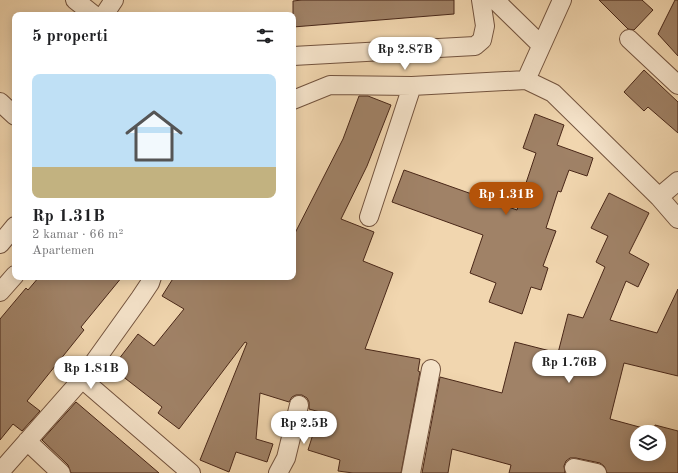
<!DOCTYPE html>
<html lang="id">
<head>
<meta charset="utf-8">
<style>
  body { margin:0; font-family:"Old Standard TT",serif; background:#f2f2f2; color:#202124; height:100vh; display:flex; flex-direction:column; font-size:15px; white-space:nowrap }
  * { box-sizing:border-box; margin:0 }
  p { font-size:13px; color:#757577 }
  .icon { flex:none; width:22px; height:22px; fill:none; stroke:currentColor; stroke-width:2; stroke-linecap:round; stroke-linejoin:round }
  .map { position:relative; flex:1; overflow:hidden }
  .details { position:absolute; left:12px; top:12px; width:284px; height:268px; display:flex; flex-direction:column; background:#fff; border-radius:8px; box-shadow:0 2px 10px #0003 }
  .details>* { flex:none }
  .fabs { position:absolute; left:630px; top:425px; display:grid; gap:8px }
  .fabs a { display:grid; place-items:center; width:36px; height:36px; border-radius:50%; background:#fff; box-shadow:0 2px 10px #0003; font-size:20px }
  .price { position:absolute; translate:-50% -34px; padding:0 9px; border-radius:14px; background:#fff; color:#222; font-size:13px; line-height:26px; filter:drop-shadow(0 1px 2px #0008) }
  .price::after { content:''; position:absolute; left:50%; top:24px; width:12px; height:9px; margin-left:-6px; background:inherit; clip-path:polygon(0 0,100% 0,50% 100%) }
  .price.on { background:#b45309; color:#fff }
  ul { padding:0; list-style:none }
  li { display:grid; align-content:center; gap:8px; height:212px; padding:0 20px }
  li span { display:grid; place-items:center; height:124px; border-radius:8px; color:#555 }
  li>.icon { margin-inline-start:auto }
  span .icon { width:72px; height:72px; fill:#fffc; stroke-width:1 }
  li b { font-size:17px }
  h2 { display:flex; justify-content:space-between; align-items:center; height:48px; padding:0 20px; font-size:17px }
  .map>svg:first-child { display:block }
  .building { fill:#a08267; stroke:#492718; fill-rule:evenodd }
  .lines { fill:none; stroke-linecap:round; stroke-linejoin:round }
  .minor-casing { stroke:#73533e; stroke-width:20 }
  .minor { stroke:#f6e4cb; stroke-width:18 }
</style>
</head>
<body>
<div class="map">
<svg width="678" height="473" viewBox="0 0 678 473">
  <rect width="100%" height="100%" fill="#f1d6af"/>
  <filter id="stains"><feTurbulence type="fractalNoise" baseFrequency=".005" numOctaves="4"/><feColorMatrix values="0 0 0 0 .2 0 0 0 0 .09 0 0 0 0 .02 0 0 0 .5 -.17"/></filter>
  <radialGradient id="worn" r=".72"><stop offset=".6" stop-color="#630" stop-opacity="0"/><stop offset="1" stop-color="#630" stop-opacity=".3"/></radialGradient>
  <!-- building -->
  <path class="building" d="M302,0H454V14L293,27V1Z
    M599,0H642L653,10L634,30L628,29Z
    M675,0H678V56L658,34Z
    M644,70L678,102V133L648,107L644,111L624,92Z
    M359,96H368L391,105L367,166L341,219L374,232L363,261L393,273L365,349L420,359L418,371L420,372L401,473H353L338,471L340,460L308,450L320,412L309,409V402L307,398L302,395H296L292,397L289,402L260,393L256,439L273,444L267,462L236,452L229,472L200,460L247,343L245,342L179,429L158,413L162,407L112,368L138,334L154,346L184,309L162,296L174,277H293V237L343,139Z
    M535,114L564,125L557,145L593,158L587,176L569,170L561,192L558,191L546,228L556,231L543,266L548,268L541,290L531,287L522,314L489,302L496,283L470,273L483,235L392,202L404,170L517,210L536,153L523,148Z
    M609,193L649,213L629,253L649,264L638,287L626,281L610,320L657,333L678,289V376L624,363L610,419L654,431L655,425L678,431V473H607L604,466L600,463L576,458H570L566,461L564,466L565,473H509L511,465L452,449L448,473H422L440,377L502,393L515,342L558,353L568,314L583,318L605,267L596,262L608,236L591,228ZM637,432H659V454H637Z
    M39,277H122L81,327L84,330L27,401L40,411L22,431L13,424L0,440V319L26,288L28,290Z
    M76,402L159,473H71L68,465L42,440Z"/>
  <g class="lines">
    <defs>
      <path id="minor" d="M75,0L94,15
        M495,0L541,45
        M104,15L114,0
        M629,39L678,85
        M293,56L475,46L482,40L485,26L481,0
        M526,80L562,0
        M293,100L330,85L412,86L526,80L553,93L659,197L678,219
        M0,102L15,116
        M659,197L678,181
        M369,217L412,86
        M0,244L15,226
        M0,292L15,275
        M82,379L191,473
        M27,441L61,473
        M574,468L597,473
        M0,472L82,379L140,298L150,283L152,277
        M278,473L286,458L299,405
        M411,473L431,369"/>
    </defs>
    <!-- minor casing -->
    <use href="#minor" class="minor-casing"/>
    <!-- minor -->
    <use href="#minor" class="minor"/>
  </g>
  <rect width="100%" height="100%" filter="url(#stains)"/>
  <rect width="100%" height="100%" fill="url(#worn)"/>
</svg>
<div class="fabs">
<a><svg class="icon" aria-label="layers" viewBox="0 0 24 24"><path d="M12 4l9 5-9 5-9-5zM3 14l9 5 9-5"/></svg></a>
</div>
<b class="price" style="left:405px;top:71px">Rp 2.87B</b>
<b class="price on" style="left:506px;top:216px">Rp 1.31B</b>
<b class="price" style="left:569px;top:384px">Rp 1.76B</b>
<b class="price" style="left:91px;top:390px">Rp 1.81B</b>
<b class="price" style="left:304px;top:445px">Rp 2.5B</b>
<section class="details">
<h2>5 properti<svg class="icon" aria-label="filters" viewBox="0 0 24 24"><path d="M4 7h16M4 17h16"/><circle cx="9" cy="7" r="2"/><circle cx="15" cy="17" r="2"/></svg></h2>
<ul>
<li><span style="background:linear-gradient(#bfe0f5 75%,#c2b280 0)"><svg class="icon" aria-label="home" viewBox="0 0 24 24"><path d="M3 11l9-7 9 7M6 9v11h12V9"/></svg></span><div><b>Rp 1.31B</b><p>2 kamar · 66 m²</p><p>Apartemen</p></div></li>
</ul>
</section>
</div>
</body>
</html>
